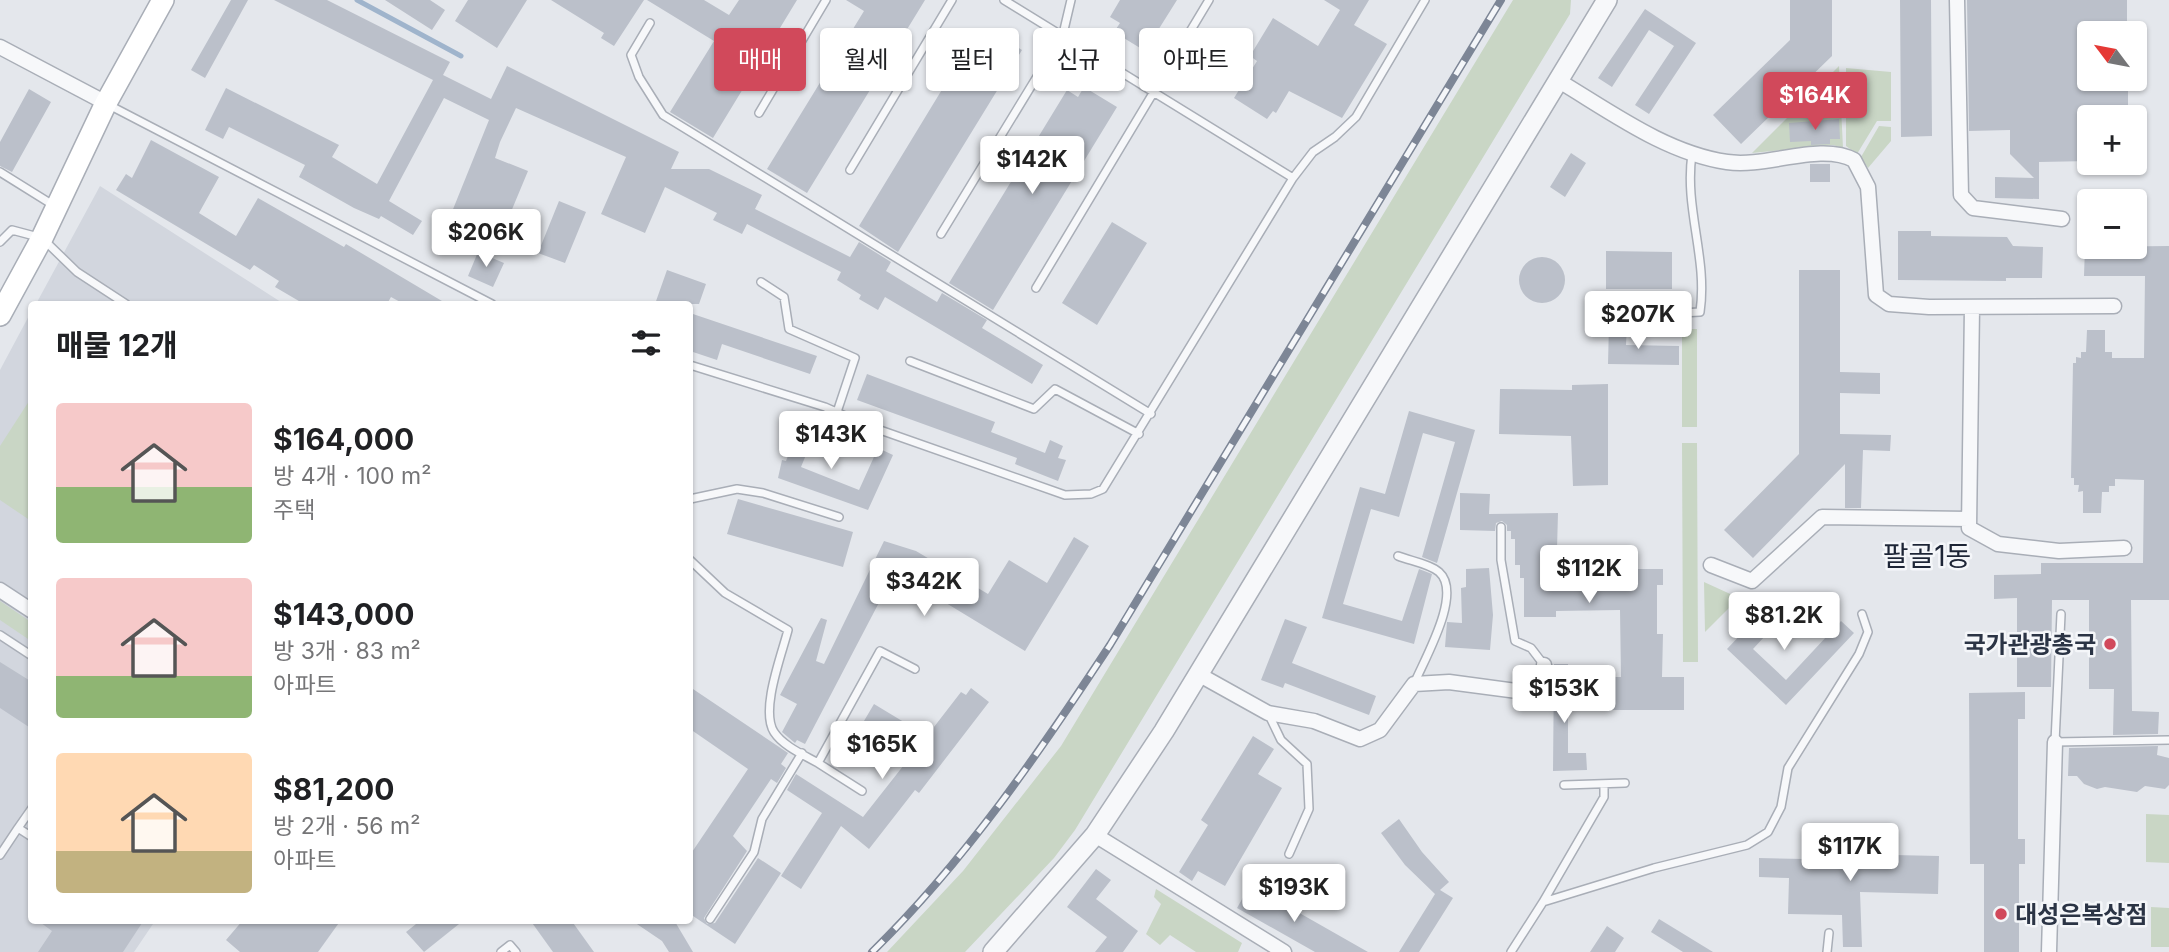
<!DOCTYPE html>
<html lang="ko">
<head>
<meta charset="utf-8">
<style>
  body { margin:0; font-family:Inter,"Noto Sans KR",sans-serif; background:#f6f6f6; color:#202124; height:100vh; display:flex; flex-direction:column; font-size:26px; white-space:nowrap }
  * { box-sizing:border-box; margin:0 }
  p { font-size:23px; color:#757577 }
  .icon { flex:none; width:38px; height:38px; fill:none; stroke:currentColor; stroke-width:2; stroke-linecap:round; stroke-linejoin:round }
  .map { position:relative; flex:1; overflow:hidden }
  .side { position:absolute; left:28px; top:301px; width:665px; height:623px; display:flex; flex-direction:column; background:#fff; border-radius:7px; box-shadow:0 2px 5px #0004 }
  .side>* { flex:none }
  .hud { position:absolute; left:714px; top:28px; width:665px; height:63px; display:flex; gap:14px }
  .needle { width:46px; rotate:302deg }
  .controls { position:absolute; left:2077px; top:21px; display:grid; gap:14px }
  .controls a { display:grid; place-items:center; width:70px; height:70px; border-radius:7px; background:#fff; box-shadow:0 2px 5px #0004; font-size:35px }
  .price { position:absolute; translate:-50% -60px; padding:0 16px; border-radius:7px; background:#fff; color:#222; font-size:23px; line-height:46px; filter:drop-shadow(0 2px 4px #0008) }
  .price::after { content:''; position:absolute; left:50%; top:42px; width:21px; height:16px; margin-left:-10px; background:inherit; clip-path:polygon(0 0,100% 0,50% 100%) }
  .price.selected { background:#d1495b; color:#fff }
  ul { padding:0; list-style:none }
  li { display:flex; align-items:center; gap:21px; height:175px; padding:0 28px }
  li span { display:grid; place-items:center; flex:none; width:196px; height:140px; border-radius:7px; color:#555 }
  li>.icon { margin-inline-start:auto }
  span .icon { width:84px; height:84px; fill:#fffc; stroke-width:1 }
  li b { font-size:30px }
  h2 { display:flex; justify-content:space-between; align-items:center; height:84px; padding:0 28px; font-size:30px }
  .tag { padding:0 24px; border-radius:7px; background:#fff; box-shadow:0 2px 5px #0004; font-size:24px; line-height:63px }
  .tag.selected { background:#d1495b; color:#fff }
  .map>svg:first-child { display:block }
  .built { fill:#d2d6de }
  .green { fill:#c9d6c5 }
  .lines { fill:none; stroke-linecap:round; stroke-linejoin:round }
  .stream { stroke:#9fb4cc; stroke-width:5 }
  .building { fill:#bbc0ca }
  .service-casing { stroke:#a9aeb7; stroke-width:10 }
  .minor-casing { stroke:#a9aeb7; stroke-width:17 }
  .tertiary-casing { stroke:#a9aeb7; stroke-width:22 }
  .secondary-casing { stroke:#a9aeb7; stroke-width:24 }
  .service { stroke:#f7f8fa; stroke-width:7 }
  .minor { stroke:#f7f8fa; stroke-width:14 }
  .tertiary { stroke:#f7f8fa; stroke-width:19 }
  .secondary { stroke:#fff; stroke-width:21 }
  .rail-casing { stroke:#7d8696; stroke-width:8 }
  .rail { stroke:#f4f6f9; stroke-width:5; stroke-dasharray:16; stroke-linecap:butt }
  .poi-dot { fill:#d1495b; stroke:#f4f6f9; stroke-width:2.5 }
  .labels { text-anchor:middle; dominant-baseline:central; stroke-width:5; stroke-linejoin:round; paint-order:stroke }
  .poi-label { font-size:24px; font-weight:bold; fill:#2b3445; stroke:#f4f6f9; text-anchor:end }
  .quarter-label { font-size:28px; fill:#1d2536; stroke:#f4f6f9 }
</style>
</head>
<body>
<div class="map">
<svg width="2169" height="952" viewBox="0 0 2169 952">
  <rect width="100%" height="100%" fill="#e4e7ec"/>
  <!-- built -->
  <path class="built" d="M100,186L284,304H36Z
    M31,312L32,920L155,921L134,952H0V370Z"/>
  <!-- green -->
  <path class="green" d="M1513,0H1571L1570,14L1075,830L1054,858L965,952H887L963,871L1061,746Z
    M1839,66L1843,148L1833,145L1752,153Z
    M1846,68L1891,72V121H1877L1857,154L1846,146Z
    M1879,126L1891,127V141L1868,168L1861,157Z
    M1682,329H1697V427H1682Z
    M31,398V521L0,500V446Z
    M1682,443H1697L1698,662H1683Z
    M1704,582L1739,598L1705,632Z
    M0,601L31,622V641L0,620Z
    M2146,814L2169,815V863L2146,862Z
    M1156,889L1242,943L1238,952H1196L1170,935L1160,945L1146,934L1161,904L1154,897Z
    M2151,907L2169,908V947H2151Z"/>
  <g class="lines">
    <!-- stream -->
    <path class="stream" d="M357,0L461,56"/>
  </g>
  <!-- building -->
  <path class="building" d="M231,0H248L205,78L191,70Z
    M274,0H327L450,62L443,75L491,99L507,66L679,152L671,169H709L762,195L755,209L850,257L859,242L891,262L886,271L937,302L942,293L987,320L982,328L1043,365L1032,384L885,297L878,310L859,299L861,295L837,280L841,272L747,224L742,234L713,220L717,213L665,187L645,233L601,214L626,157L516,108L500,142L495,158L528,171L503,231L471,219L462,242L443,234L489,120L444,98L389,201L422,221L413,235L381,216L379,219L354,208L299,177L305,165L229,127L223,139L205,130L226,88L339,145L332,157L377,184L433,80Z
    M385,0H430L445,10L432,30Z
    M468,0H527L497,48L455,21Z
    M551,0H644L614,46L601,38L604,33Z
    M647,0H704L729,15L739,0H797L713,138L670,112L714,41Z
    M846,0H925L807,193L767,169L864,11Z
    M1120,0H1177L1145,51L1114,32L1120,23L1110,17Z
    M1324,0H1369L1354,25L1387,44L1342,118L1289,91L1276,113L1273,111L1267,119L1234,98L1257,61L1250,56L1273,18L1318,46L1340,10Z
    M1790,0H1832V56L1741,144L1713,115L1790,40Z
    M1900,0H1931L1932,136L1901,137Z
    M1967,0H2127V33H2090V79H2128V117H2090V161L2039,162V199L1995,198V177L2034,178L2010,154V130L1969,131Z
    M1645,9L1696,43L1649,114L1635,105L1674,46L1649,30L1612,87L1598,78Z
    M992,31L1022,50L898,252L859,226L977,32L987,39Z
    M1084,87L1117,107L993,310L949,283L1067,90L1078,97Z
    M29,89L51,102L12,172L0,166V142Z
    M1839,119L1840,139H1830V144L1811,145V141L1790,142L1789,123Z
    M151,140L219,177L199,213L236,236L258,198L344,247L346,244L447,304H404L391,297L387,304H304L275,287L279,281L254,265L250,270L116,190L126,174L132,178Z
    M1571,153L1586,163L1565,197L1550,187Z
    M1810,164H1830V182H1810Z
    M559,201L586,212L565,263L538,253Z
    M1112,222L1147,243L1097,325L1062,303Z
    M1898,231H1931V236L2007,237L2013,246L2043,247L2042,278H2006V281L1898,280Z
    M2169,246V600H2131L2132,711L2159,712L2158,734L2113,735L2114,689H2089V600H2052L2051,687H2017V598L1994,599V575L2041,574V563H2143L2144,480L2115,479V486H2109V492H2102L2101,513H2083V491L2078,492L2079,485H2074V478H2071L2073,363H2076V357L2081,358V352H2086L2087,330H2105V352H2112V358H2144L2145,276H2084L2085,247Z
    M1606,251L1672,252V289H1606Z
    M478,252L504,263L493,287L468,276Z
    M1519 280a23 23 0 1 1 46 0a23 23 0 1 1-46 0Z
    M667,270L706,284L699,304H655Z
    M1799,270H1840V372L1880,373V394L1840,393V434L1891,435L1890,451L1863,450L1861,508H1845V464L1753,558L1724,530L1799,454Z
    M690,313L817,356L810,374L722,344L717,360L690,351Z
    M1609,324L1627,325L1626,345L1679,346V365L1608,364Z
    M867,374L995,422L991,432L1045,453L1050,440L1063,446L1058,458L1066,460L1058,481L1015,464L1017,458L857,400Z
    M1608,384V485L1573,486L1571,436L1499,434L1500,389L1572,390V385Z
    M1409,411L1475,430L1437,563L1422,557L1455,442L1423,433L1399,517L1371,509L1343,604L1402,621L1419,569L1432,574L1414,644L1322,618L1360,487L1385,494Z
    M803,417L819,423L801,467L859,490L878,448L893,455L868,510L778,478L782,460L786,461Z
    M1460,493L1490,494L1489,514L1558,513L1556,585H1621V569H1663V585H1657V634H1663L1662,677H1684V710H1603V677H1621L1620,610L1556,611V617H1524V578H1520V565H1515V539H1511V531H1507V525L1502,521L1496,523L1495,531L1460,530Z
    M738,499L853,532L843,567L727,534Z
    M1074,537L1089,546L1025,651L895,572L805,744L797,740L795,743L782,732L797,704L780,695L821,618L827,620L816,661L824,664L884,541L916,551L988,594L1009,560L1047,583Z
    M1489,568L1493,615L1490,650L1445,647L1447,622L1462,623L1461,588L1466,587V569Z
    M1778,595L1791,608L1753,649L1786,680L1841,621L1854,633L1786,705L1727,649Z
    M1285,619L1307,627L1292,663L1376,696L1369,715L1285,683L1283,688L1261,680Z
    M0,662L32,682V729L0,708Z
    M1554,664H1568V753H1586L1587,770L1553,771Z
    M690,687L788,753L781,764L786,768L777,783L771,779L733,836L747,851L704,918L707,924L715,923L758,858L781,873L735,944L690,914V855L748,769L690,729Z
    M971,688L989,702L919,793L915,790L869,849L841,826L801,889L781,876L822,813L787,790L796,774L863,817L911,756L861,726L874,704L927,736L961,692L966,695Z
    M2025,692V719H2018V839H2025V864H2019V952H1984V864H1970L1969,693Z
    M1253,736L1274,749L1258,774L1282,788L1225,886L1198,871L1192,881L1179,872L1208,825L1201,820Z
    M2158,746L2157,755L2169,758V785L2165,789L2145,786L2137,792L2105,787L2097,789L2084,784L2077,776H2068L2069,748Z
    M1399,819L1422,852L1449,882L1440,890L1453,898L1419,952H1399L1435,894L1405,865L1381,833Z
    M1805,853L1939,856L1938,894L1860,892L1862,947H1843L1842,915L1788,914L1789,878L1759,877V858L1805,859Z
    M1096,869L1111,880L1096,899L1138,931L1123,952H1095L1107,937L1067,907Z
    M1250,885L1368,952H1315L1237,908Z
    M1659,919L1713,952H1683L1651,932Z
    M37,920H144L123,952H38L52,931Z
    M243,920H341L318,952H240L226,940Z
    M421,920H464L424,952L406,932Z
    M530,920H571L594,952H553Z
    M631,920H674L693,952H669L662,941Z
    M1607,926L1624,938L1615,952H1590Z"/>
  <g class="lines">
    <defs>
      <path id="service" d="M1004,0L1293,178
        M650,23L631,55L639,77L663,115L1151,414
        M107,104L492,304
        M759,113L826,0
        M850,170L952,0
        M0,172L53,205
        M941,234L1063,34L1071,0
        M0,242L12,230L42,238L77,272L126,304
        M761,282L784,297L789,329L855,358L837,412
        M1036,288L1209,0
        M1602,317L1700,312C1708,258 1684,209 1692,154
        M910,361L1034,409L1055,389L1139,434
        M690,365L825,407L863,424L1065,495L1091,494L1103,489L1293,178L1313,152L1335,137L1356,117L1425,0
        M690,499L737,489L763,493L839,517
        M1501,527V560L1515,641L1531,648L1544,665
        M1398,556C1411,561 1430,564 1439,572C1463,593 1425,658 1414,684
        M690,560L725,593L788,630C782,654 760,710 774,732C783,746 804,755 818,763L880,651L915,669
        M2061,614L2055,742L2169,740
        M0,635L32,656
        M1268,713L1281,740L1307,764L1309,809L1289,854
        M818,763L862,791
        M1564,785L1625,783
        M32,808L18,828L32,837
        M0,855L18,828
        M1543,902L1604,797V784
        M710,919L754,852L762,819L802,753
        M501,952L510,945L516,952
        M1511,952L1543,902L1654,868L1747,845L1768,832L1781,807L1788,768L1859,654L1868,632L1862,614
        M1827,952L1829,933"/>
      <path id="minor" d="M1957,0L1961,195L1973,208L2062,219
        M0,47L106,103
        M1559,81C1611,112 1666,153 1727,162C1767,168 1820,142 1854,160L1868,187L1876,295L1889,304L1929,307L2114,306
        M1972,307L1969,528L1998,544L2059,551L2124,548
        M1711,565L1752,581L1822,517L1969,519
        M0,590L32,611
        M1198,674L1268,713L1314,721L1360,739L1380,730L1414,684L1449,682L1539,694L1545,679L1544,665
        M1095,835L1284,952
        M2049,952L2055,742"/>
      <path id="tertiary" d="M993,952L1095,835L1164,731L1607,0"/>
      <path id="secondary" d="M0,315L42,238L106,103L163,0"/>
    </defs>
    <!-- service casing -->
    <use href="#service" class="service-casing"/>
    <!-- minor casing -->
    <use href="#minor" class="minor-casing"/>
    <!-- tertiary casing -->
    <use href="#tertiary" class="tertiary-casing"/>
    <!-- secondary casing -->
    <use href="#secondary" class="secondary-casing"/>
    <!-- service -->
    <use href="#service" class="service"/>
    <!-- minor -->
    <use href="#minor" class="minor"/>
    <!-- tertiary -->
    <use href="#tertiary" class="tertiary"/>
    <!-- secondary -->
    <use href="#secondary" class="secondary"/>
    <defs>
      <path id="rail" d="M872,952C965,861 1039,753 1110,645L1501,0"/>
    </defs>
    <!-- rail casing -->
    <use href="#rail" class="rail-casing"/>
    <!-- rail -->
    <use href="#rail" class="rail"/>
  </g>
  <!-- markers -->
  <g class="poi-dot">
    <circle cx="2110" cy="644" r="7"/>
    <circle cx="2001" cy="914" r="7"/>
  </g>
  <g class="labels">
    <!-- poi labels -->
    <g class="poi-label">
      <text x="2096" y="644">국가관광총국</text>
      <text x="2015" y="914" text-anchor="start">대성은복상점</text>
    </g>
    <!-- quarter labels -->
    <g class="quarter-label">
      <text x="1927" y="556">팔골1동</text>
    </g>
  </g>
</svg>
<div class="controls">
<a><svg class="needle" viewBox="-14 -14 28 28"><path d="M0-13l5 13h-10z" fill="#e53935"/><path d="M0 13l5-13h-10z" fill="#757577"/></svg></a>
<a>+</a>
<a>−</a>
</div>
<b class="price selected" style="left:1815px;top:132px">$164K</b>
<b class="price" style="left:1032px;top:196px">$142K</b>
<b class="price" style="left:486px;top:269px">$206K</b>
<b class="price" style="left:1638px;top:351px">$207K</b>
<b class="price" style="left:831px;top:471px">$143K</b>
<b class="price" style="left:1589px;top:605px">$112K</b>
<b class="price" style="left:924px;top:618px">$342K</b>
<b class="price" style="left:1784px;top:652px">$81.2K</b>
<b class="price" style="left:1564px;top:725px">$153K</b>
<b class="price" style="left:882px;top:781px">$165K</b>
<b class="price" style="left:1850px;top:883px">$117K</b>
<b class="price" style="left:1294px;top:924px">$193K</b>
<div class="hud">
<a class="tag selected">매매</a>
<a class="tag">월세</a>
<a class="tag">필터</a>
<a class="tag">신규</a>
<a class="tag">아파트</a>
</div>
<section class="side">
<h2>매물 12개<svg class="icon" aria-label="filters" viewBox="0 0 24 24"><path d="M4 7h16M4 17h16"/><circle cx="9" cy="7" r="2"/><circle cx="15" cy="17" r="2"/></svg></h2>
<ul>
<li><span style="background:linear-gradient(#f6c9c9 60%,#8fb573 0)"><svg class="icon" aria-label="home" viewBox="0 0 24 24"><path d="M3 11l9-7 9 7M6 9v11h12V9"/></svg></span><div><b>$164,000</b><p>방 4개 · 100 m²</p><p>주택</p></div></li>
<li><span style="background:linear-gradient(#f6c9c9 70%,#8fb573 0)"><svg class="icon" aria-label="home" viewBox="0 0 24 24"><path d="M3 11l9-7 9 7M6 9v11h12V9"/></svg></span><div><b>$143,000</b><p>방 3개 · 83 m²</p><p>아파트</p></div></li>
<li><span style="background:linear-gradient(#ffd9b3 70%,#c2b280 0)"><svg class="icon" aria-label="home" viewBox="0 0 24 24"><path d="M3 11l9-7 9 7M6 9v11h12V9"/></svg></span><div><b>$81,200</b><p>방 2개 · 56 m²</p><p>아파트</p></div></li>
</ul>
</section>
</div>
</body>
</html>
